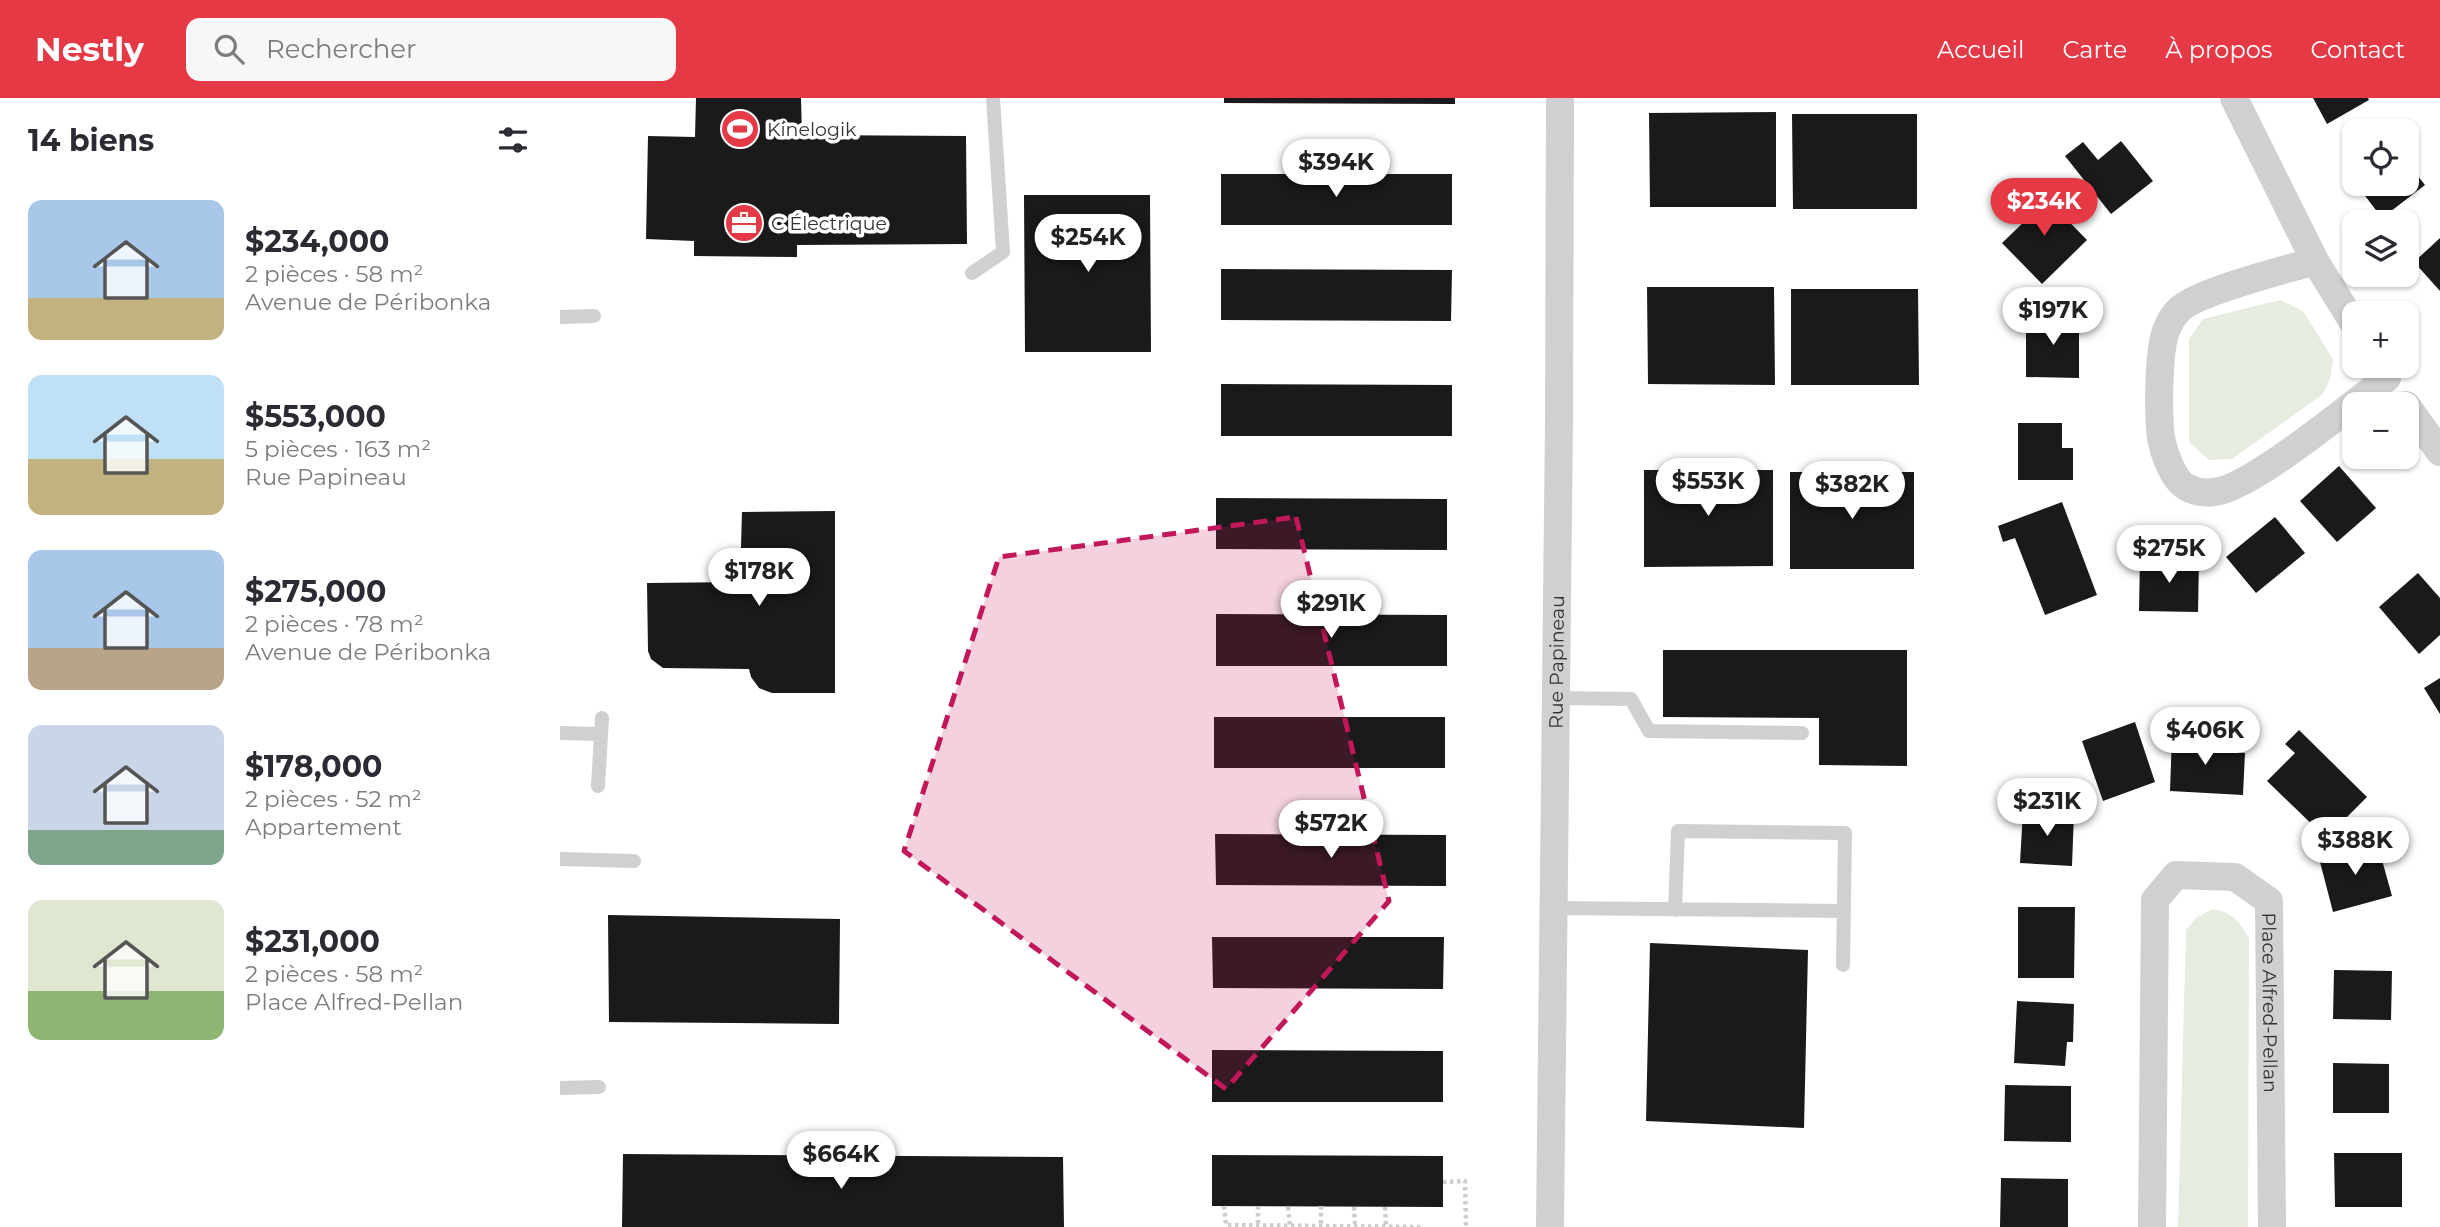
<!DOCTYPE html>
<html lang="fr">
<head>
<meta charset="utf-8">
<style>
  body { margin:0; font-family:Montserrat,sans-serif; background:#f7f7f7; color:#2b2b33; height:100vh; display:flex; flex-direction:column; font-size:26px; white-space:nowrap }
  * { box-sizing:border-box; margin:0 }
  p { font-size:23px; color:#7c7c81 }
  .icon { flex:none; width:38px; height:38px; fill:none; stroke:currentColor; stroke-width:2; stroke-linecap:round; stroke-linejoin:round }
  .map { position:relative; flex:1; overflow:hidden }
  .sheet { display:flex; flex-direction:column; background:#fff; width:560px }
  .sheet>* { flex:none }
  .controls { position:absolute; left:1782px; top:21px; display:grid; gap:14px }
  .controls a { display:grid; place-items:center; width:77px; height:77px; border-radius:14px; background:#fff; box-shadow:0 2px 5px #0004; font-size:35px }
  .price { position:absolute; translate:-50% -60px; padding:0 16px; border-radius:24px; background:#fff; color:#222; font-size:23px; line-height:46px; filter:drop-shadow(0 2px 4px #0008) }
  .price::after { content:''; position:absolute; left:50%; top:42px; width:21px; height:16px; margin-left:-10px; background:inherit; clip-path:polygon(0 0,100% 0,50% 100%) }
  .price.current { background:#e63946; color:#fff }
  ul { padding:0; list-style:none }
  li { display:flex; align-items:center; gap:21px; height:175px; padding:0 28px }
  li span { display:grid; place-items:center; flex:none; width:196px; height:140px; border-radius:14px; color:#555 }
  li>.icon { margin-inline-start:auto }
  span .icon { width:84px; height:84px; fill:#fffc; stroke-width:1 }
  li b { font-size:30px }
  h2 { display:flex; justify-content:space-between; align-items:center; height:84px; padding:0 28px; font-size:30px }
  header { display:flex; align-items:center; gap:42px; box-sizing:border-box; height:98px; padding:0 35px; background:#e63946; color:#fff }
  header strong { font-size:33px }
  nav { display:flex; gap:38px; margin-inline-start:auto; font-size:24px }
  .search { width:490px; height:63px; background:#f7f7f7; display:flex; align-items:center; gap:18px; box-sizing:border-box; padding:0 24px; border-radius:14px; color:#7c7c81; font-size:26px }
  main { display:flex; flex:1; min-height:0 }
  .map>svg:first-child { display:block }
  .green { fill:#e6ecdf }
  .building { fill:#1a1a1a }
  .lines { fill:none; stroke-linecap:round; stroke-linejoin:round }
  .path { stroke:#cdcdcd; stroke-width:4.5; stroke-dasharray:3.5 3.5; stroke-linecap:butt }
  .lane { stroke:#d0d0d0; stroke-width:14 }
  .street { stroke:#d0d0d0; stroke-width:28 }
  .marked { fill:#c2185b; fill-opacity:0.2; stroke:#c2185b; stroke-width:5; stroke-dasharray:14 9; stroke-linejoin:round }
  .labels { text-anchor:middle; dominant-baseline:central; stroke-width:7; stroke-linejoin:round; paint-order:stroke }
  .poi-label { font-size:19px; fill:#333; stroke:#fff; text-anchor:start }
  .street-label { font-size:19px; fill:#333; stroke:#fff }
</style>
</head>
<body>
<header>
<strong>Nestly</strong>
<div class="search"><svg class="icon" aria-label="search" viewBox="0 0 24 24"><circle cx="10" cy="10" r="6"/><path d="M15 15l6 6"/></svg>Rechercher</div>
<nav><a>Accueil</a><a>Carte</a><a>À propos</a><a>Contact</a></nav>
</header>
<main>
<section class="sheet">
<h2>14 biens<svg class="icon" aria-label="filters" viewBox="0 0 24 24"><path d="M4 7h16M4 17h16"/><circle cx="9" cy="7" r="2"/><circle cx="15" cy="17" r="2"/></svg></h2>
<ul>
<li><span style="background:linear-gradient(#a9c7e8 70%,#c2b280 0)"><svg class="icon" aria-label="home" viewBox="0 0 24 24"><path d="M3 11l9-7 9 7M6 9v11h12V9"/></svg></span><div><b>$234,000</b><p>2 pièces · 58 m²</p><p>Avenue de Péribonka</p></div></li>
<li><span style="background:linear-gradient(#bfe0f5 60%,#c2b280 0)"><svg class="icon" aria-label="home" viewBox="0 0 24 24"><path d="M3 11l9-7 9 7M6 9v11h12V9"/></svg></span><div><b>$553,000</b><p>5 pièces · 163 m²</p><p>Rue Papineau</p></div></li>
<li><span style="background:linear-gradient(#a9c7e8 70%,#b9a48a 0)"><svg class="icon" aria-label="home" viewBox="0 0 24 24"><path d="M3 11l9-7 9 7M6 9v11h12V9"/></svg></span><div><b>$275,000</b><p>2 pièces · 78 m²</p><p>Avenue de Péribonka</p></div></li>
<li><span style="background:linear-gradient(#c9d6e8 75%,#7fa58c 0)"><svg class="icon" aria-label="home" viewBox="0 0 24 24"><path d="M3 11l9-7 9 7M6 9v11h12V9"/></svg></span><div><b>$178,000</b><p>2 pièces · 52 m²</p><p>Appartement</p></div></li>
<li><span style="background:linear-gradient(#dfe7d0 65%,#8fb573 0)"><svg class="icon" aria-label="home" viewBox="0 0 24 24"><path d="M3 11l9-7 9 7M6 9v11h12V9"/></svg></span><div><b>$231,000</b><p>2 pièces · 58 m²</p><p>Place Alfred-Pellan</p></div></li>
</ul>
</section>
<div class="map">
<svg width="1880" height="1129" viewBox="0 0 1880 1129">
  <rect width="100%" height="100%" fill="#fff"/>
  <!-- green -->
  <path class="green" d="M1720,202L1743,213L1773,261L1770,281L1763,296L1672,361L1649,362L1629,344V241L1643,221Z
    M1653,811C1672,814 1679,823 1689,840L1688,1129H1618L1626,832L1636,820Z"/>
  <!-- building -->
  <path class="building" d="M136,0H241L242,37L406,38L407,146L237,147V159L134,158V143L86,141L88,38L135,39Z
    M664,0H895V6L664,5Z
    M1753,0H1808L1809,2L1767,26Z
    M1216,14V109H1090L1089,15Z
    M1232,16H1357V111H1233Z
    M1561,43L1593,83L1551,116L1505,58L1523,44L1538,62Z
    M1846,63L1865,87L1822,120L1796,86H1846Z
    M1794,64V83L1784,71Z
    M661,76H892V127H661Z
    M1478,92L1527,142L1482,186L1442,145L1468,120L1459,111Z
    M464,97H590L591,254H465Z
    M1880,140V193L1854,164Z
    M661,171L892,172L891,223L661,222Z
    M1087,189H1214L1215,287L1088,286Z
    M1231,191H1358L1359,287H1231Z
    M1466,218H1519V280L1466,279Z
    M661,286L892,287V338H661Z
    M1458,325H1502V350H1513V382H1458Z
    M1779,368L1816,410L1777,444L1740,403Z
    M1084,372H1213V468L1084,469Z
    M1230,374H1354V471H1230Z
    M656,400L887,401V452L656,451Z
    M1502,404L1537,497L1485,517L1455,440L1443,444L1438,428Z
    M275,413V595H212L199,590L191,579L189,571L103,570L91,561L88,553L87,485L180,484L182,414Z
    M1715,419L1745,455L1696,495L1666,459Z
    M1580,459L1639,461L1638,514L1579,513Z
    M1858,475L1880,500V537L1859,556L1819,509Z
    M656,516L887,517V568H656Z
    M1103,552H1347V668L1259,667V620L1103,619Z
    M1880,580V616L1864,590Z
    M654,619H885V670H654Z
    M1575,624L1595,684L1543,703L1522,643Z
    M1739,632L1807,699L1766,740L1707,683L1735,655L1725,646Z
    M1612,637L1653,639L1652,652L1685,655L1683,697L1610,693Z
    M1463,712L1514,715L1512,768L1460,765Z
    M655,736L886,737V788L656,787Z
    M1817,744L1832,798L1773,814L1759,760Z
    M1458,809H1515L1514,880H1458Z
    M48,817L280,821L279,926L49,924Z
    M652,839H884L883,891L653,890Z
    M1090,845L1248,852L1244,1030L1086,1023Z
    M1774,872L1832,873L1831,922L1773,921Z
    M1457,903L1514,906L1513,944H1507L1505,968L1454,965Z
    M652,952L883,953V1004H652Z
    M1773,965L1829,966V1015H1773Z
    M1445,987L1511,988V1044L1444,1043Z
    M1774,1055H1842V1109H1775Z
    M63,1056L503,1059L504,1129H62Z
    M652,1057L883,1058V1109L652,1108Z
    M1441,1080L1508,1081V1129H1440Z"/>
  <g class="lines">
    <!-- path -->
    <path class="path" d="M883,1084L905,1083L906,1129
      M664,1108L666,1127L861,1129
      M698,1108V1127
      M761,1108V1128
      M728,1109L730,1128
      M794,1109L795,1128
      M825,1109L826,1129"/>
    <!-- lane -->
    <path class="lane" d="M412,175L443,154L433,0
      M0,219L34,218
      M996,600L1071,601L1089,633L1242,635
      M0,635L41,636
      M38,688L42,620
      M0,761L74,763
      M994,810L1283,813
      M1115,812L1118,733L1285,735L1283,867
      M0,990L39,989"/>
    <!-- street -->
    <g class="street">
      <path d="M1674,0L1755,163L1794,226"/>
      <path d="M1755,163C1725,172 1639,193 1620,211C1613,217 1609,225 1606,233C1598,254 1598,317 1601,340C1604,355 1613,383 1628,390C1636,394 1646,395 1654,394C1691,391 1793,305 1827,280"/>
      <path d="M1846,307L1880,354"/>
      <path id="s1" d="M990,1129L999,324L1000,0"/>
      <path id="s2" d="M1592,1129L1595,802L1616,777L1675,779L1709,803L1712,1129"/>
    </g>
  </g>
  <!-- marked area -->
  <path class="marked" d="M736,419L829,803L666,991L344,753L439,459Z"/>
  <!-- icons -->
  <defs>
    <symbol id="stadium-disc" viewBox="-11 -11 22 22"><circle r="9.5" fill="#e63946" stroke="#fff"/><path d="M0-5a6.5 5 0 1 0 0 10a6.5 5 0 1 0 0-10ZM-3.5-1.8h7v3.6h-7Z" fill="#fff"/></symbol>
    <symbol id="office-disc" viewBox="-11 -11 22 22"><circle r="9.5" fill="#e63946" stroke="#fff"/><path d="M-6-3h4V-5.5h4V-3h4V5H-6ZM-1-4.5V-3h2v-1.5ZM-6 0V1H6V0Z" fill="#fff"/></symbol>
  </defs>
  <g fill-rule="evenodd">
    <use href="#stadium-disc" x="158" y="9" width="44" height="44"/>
    <use href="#office-disc" x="162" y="103" width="44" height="44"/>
  </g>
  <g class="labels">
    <!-- poi labels -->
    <g class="poi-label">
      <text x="207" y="31">Kinelogik</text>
      <text x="211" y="125">C Électrique</text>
    </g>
    <!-- street labels -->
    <g class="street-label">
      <text stroke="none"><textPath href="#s1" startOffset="565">Rue Papineau</textPath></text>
      <text stroke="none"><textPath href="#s2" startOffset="562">Place Alfred-Pellan</textPath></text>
    </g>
  </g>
</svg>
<div class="controls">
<a><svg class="icon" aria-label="locate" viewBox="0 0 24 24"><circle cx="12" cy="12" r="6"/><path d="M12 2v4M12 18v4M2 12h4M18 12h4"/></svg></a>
<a><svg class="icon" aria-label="layers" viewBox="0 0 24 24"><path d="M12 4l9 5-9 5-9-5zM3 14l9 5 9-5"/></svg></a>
<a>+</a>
<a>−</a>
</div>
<b class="price" style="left:776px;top:101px">$394K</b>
<b class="price current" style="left:1484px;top:140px">$234K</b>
<b class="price" style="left:528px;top:176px">$254K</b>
<b class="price" style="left:1493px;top:249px">$197K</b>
<b class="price" style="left:1148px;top:420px">$553K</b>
<b class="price" style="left:1292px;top:423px">$382K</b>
<b class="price" style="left:1609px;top:487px">$275K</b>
<b class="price" style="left:199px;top:510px">$178K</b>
<b class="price" style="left:771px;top:542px">$291K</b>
<b class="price" style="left:1645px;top:669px">$406K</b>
<b class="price" style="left:1487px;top:740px">$231K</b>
<b class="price" style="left:771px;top:762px">$572K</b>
<b class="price" style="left:1795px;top:779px">$388K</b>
<b class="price" style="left:281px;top:1093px">$664K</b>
</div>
</main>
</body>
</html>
